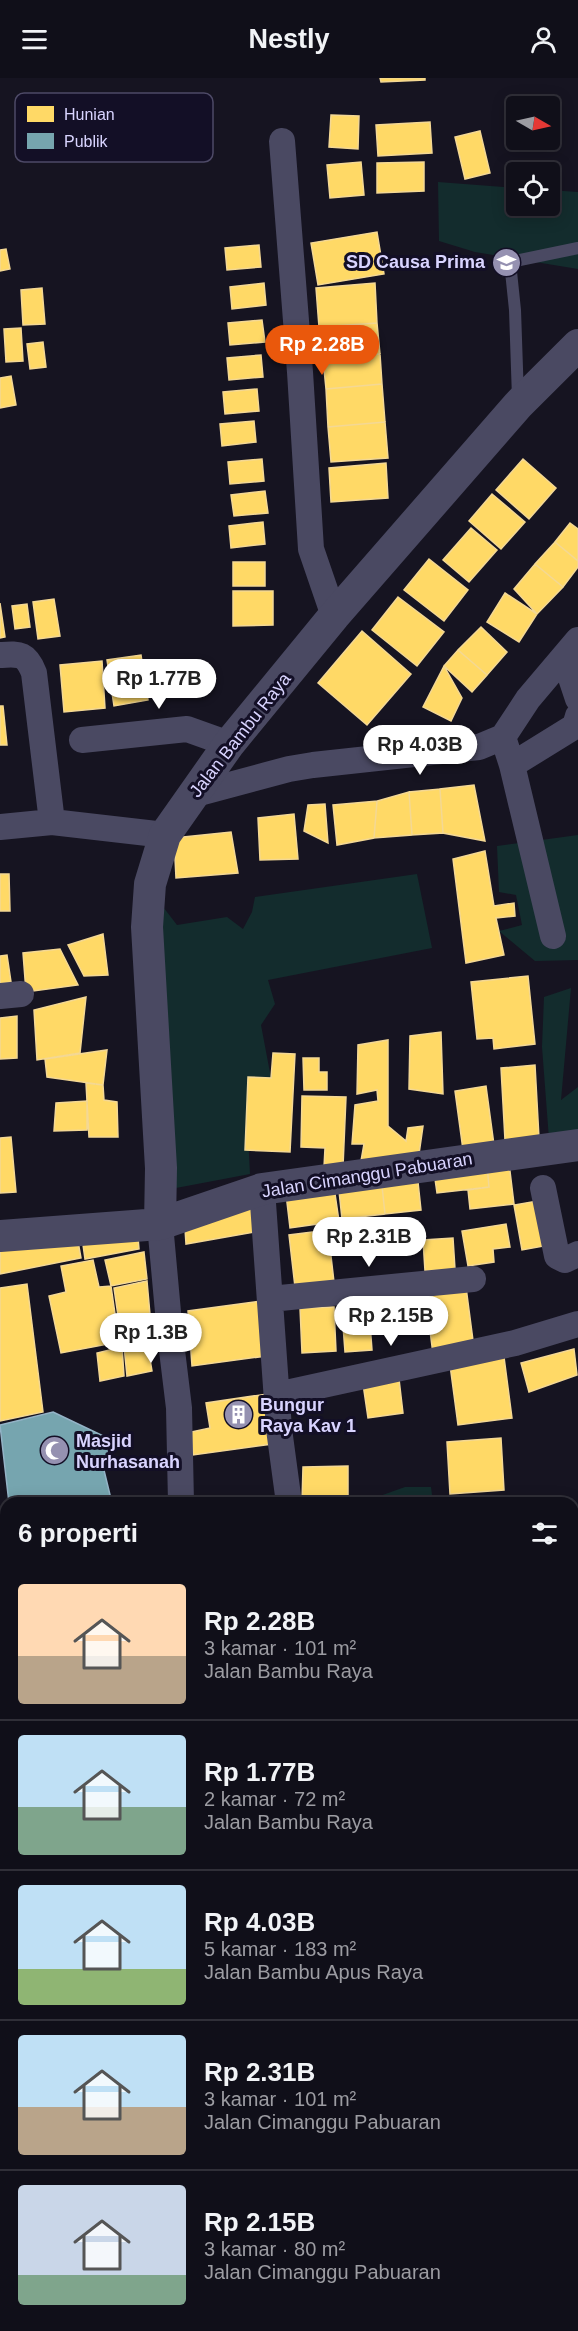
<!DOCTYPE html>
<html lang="id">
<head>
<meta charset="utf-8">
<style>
  body { margin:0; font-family:Arial,sans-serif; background:#191822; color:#f1f3f6; height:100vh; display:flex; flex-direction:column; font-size:22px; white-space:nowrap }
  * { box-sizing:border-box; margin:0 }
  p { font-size:20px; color:#9c9ca2 }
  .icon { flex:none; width:33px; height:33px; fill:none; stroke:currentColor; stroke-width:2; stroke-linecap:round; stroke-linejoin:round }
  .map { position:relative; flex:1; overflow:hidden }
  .panel { position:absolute; left:0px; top:1419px; width:579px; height:834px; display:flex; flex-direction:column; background:#100f19; border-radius:18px 18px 0 0; box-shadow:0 3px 15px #0003,0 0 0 2px #302f38 }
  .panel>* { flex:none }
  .needle { width:39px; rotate:99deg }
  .buttons { position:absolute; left:506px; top:18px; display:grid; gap:12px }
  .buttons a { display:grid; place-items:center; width:54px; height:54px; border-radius:6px; background:#100f19; box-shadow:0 3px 15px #0003,0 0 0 2px #302f38; font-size:30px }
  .price { position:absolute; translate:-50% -51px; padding:0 14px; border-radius:21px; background:#fff; color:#222; font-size:20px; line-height:39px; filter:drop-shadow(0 2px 3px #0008) }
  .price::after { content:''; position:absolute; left:50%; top:36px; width:18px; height:14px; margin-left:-9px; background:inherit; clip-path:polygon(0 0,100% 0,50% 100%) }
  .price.current { background:#ea580c; color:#fff }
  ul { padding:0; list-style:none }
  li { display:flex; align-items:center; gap:18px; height:150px; padding:0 18px }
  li+li { border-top:2px solid #302f38 }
  li span { display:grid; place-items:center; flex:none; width:168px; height:120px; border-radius:6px; color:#555 }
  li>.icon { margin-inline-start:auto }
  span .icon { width:72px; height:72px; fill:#fffc; stroke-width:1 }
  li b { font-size:26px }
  h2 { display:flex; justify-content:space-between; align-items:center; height:72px; padding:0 18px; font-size:26px }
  header { display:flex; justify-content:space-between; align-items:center; height:78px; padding:0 18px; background:#100f19; font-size:27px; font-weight:700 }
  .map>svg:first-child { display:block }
  .green { fill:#132c2d }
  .homes { fill:#ffd966; stroke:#f4d894; stroke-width:1.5 }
  .public { fill:#76a5af; stroke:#94b3c7; stroke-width:1.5 }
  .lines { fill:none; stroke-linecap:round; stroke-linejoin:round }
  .river { stroke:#0d2144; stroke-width:46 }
  .service { stroke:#4a4962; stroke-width:12 }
  .minor { stroke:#4a4962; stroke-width:26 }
  .tertiary { stroke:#4a4962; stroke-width:32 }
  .labels { text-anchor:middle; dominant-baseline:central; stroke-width:6; stroke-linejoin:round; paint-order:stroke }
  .poi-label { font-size:18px; font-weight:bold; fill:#d9d4ff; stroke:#130f26; text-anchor:start }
  .street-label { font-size:18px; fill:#d9d4ff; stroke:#130f26 }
  .key { fill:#130f26; stroke:#4e4a67; stroke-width:1.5 }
  .key-label { font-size:16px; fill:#d9d4ff }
</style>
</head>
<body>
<header><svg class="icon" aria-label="menu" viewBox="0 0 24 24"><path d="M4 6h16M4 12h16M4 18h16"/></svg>Nestly<svg class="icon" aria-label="person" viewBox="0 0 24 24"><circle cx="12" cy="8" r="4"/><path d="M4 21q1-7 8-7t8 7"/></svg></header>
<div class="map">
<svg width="578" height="2253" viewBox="0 0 578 2253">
  <rect width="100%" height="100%" fill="#161421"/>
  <!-- green -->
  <path class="green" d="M438,104L516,110V128H549V112L578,114V191L475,174L439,163Z
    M578,757V882L535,883L499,853L522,847L516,817L499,814L497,768Z
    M417,796L432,870L268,902L275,926L261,947L271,1000L247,1037L250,1096L176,1110L147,808L177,847L227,839L243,851L252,834L255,819Z
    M571,910L561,1022L578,1009V1060L549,1061L542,969L544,919Z
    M405,1409H431L433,1425H373L377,1419Z
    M578,1733V1971H573V1735Z
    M6,1875V1970L0,1966V1876Z"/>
  <!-- homes -->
  <path class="homes" d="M380,0H425V2L381,4Z
    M331,37L359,38L358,71L329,69Z
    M430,44L432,75L378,78L376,47Z
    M480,53L490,95L465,101L455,59Z
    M361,84L364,117L330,120L327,87Z
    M424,84V113L377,115V85Z
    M377,154L384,196L318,207L311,165Z
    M259,167L261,189L227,192L225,170Z
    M6,171L10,191L0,193V172Z
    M264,205L266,227L232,231L230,209Z
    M375,205L377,245L319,249L316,210Z
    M42,210L45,246L23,247L21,212Z
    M262,242L265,264L230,267L228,245Z
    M377,245L380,276L321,281L319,249Z
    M21,250L23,283L6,284L4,251Z
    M43,264L46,289L30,291L27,266Z
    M380,276L382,306L326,311L323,281Z
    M261,277L263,299L229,302L227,280Z
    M11,298L16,327L0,330V300Z
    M382,306L385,344L328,349L326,311Z
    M257,311L259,333L225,336L223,314Z
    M254,343L256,364L222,368L220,346Z
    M385,344L388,380L331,384L328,349Z
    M262,381L264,403L230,406L228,384Z
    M523,381L556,410L529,441L496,412Z
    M386,385L388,420L331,424L329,390Z
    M265,413L268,435L234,438L231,417Z
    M492,416L525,444L501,471L469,443Z
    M263,444L265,466L231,470L229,448Z
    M570,445L578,451V483L555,464Z
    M471,450L497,472L469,504L443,482Z
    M555,464L578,483V489L563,509L535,486Z
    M429,481L468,512L444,543L404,512Z
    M233,484H265V508H233Z
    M535,486L563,509L537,536L514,511Z
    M233,513H273V547L233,548Z
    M505,515L537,536L519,564L487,544Z
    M398,519L444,554L417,588L372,552Z
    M54,521L60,558L38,561L33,524Z
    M0,525L5,559L0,560Z
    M27,526L30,549L15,551L12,528Z
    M481,549L507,574L487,597L458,572Z
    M362,553L411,596L367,647L318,605Z
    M458,572L487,597L472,614L444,588Z
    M141,577L148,622L114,628L107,582Z
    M102,583L105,630L64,634L60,587Z
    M444,588L462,620L451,643L423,629Z
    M0,628H3L7,667H0Z
    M474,707L485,763L443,755L440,711Z
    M440,711L443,755L412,757L409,714Z
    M409,714L412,757L374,760L377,723Z
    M377,723L374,760L337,767L333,727Z
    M325,726L328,765L304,753L308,727Z
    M294,736L298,781L260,782L258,740Z
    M231,754L238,795L176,800L174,760Z
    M485,773L494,828L514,825L515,838L496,840L504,877L466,885L453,781Z
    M0,796H9L10,833H0Z
    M103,856L108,897L84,898L68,867Z
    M60,871L78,907L26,914L23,875Z
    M7,877L11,904L0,906V878Z
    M528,898L535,966L494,971L493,960L477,961L471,904Z
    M86,919L80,975L37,982L34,932Z
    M17,938V980L0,981V940Z
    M441,954L443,1016L409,1011L410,958Z
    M388,962V1048L406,1063L408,1050L423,1048L419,1076L361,1083L364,1066H352L355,1027L378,1023L377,1012L357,1016L358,967Z
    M107,972L103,1007L47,999L45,981Z
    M273,975L295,976L290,1074L245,1072L248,999L271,1000Z
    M303,980H319V994H327V1012H304Z
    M535,987L539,1060L505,1062L501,990Z
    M86,1005L103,1007L104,1022L117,1024L118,1059H89Z
    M486,1008L494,1067L463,1072L455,1013Z
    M302,1018L346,1019L343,1089H324L325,1070L301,1069Z
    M87,1023V1052L54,1053L56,1025Z
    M11,1059L16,1114L0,1115V1060Z
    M509,1085L514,1126L470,1131L468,1112L489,1109L487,1087Z
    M487,1087L489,1109L437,1115L434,1094Z
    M418,1104L421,1132L385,1136L382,1108Z
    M382,1108L385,1136L342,1141L339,1113Z
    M334,1109L339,1143L290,1150L286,1116Z
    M252,1123L255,1154L186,1166L184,1135Z
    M537,1123L544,1168L522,1172L514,1127Z
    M136,1136L139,1171L85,1181L80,1145Z
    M506,1146L510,1169L493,1171L494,1184L468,1188L462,1153Z
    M75,1147L81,1180L0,1196V1162Z
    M328,1152L334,1204L295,1209L289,1157Z
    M453,1160L455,1191L425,1193L423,1162Z
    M144,1174L147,1201L111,1208L105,1182Z
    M93,1182L99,1209L111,1208L119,1264L61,1275L49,1218L66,1214L61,1188Z
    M147,1203L152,1259L122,1265L114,1210Z
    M27,1206L43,1334L0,1343V1210Z
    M466,1209L474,1270L433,1276L425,1214Z
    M261,1223L266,1278L192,1288L188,1233Z
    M334,1229L336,1273L302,1275L300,1230Z
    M369,1232L372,1272L345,1274L342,1234Z
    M147,1264L152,1293L127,1298L124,1268Z
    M122,1269L124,1298L100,1303L97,1275Z
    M574,1271L577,1297L529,1314L521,1285Z
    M504,1279L512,1340L458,1347L450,1287Z
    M399,1301L403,1335L368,1340L363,1306Z
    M267,1316L272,1366L193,1377L191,1354L210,1350L206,1325Z
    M501,1360L504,1412L450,1416L447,1364Z
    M348,1388V1423H302L303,1389Z
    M515,1420L516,1425H451V1424Z
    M6,1462V1534H0V1463Z
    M6,1560V1591H0V1561Z
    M6,1628V1667L1,1668L0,1629Z
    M0,1679L6,1709V1713L0,1714Z
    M6,1719V1741L0,1742V1720Z
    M0,1800H6V1828L2,1829Z
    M0,1969L6,1970L3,1997H0Z
    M2,2121H6V2150L0,2149Z
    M101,2247H117L158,2253H100Z
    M471,2247H525V2253H470Z"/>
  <!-- public -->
  <path class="public" d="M53,1334L114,1363L102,1384L112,1425H9L0,1347Z"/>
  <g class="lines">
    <!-- river -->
    <path class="river" d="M573,1541L578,1538
      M0,1884L6,1885"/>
    <!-- service -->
    <path class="service" d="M518,320L515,232L510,184L578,170"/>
    <!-- minor -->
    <path class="minor" d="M282,63L300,294L311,471L334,538
      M0,577C20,576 26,575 34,595L52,744
      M564,579L578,621
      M503,659L512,687L553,858
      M82,662L187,651L229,666
      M512,687L575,648L578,638
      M192,717L289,691L313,687L479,669L503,659L528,621L578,562
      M0,749L52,744L165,757
      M0,918L21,916
      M543,1110L557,1178L565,1182L578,1176
      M262,1111L279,1351L289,1425
      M160,1146L170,1256L179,1330L181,1425
      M270,1221L473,1201
      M277,1317L515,1265L578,1246
      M0,1451H6
      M0,1624L6,1623
      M0,1870H6
      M0,2090H6
      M0,2157L6,2158
      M40,2253L41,2247
      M203,2253L204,2247
      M422,2253L423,2247
      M535,2253L536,2247"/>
    <!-- tertiary -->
    <path class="tertiary" d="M160,1146L161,1090L147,849L150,806L165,757L229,666L334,538L518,327L578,267
      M0,1158L160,1146L262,1111L578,1067"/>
  </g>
  <!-- icons -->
  <defs>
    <symbol id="school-disc" viewBox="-11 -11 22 22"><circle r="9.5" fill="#9591b1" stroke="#130f26"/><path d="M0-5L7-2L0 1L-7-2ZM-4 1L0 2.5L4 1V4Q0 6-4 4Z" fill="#fff"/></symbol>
    <symbol id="building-disc" viewBox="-11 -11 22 22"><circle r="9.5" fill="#9591b1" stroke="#130f26"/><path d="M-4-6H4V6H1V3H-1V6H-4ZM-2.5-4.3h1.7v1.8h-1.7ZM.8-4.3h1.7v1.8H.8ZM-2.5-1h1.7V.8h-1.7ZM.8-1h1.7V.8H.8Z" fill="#fff"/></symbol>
    <symbol id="mosque-disc" viewBox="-11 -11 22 22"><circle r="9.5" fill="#9591b1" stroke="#130f26"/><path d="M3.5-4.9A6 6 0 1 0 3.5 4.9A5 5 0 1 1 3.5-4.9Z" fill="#fff"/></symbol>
  </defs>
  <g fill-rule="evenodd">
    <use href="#school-disc" x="490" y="168" width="33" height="33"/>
    <use href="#building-disc" x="222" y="1320" width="33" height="33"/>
    <use href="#mosque-disc" x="38" y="1356" width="33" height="33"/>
  </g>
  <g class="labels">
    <!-- poi labels -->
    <g class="poi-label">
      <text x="485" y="184" text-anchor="end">SD Causa Prima</text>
      <text x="260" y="1327">Bungur<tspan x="260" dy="21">Raya Kav 1</tspan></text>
      <text x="76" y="1363">Masjid<tspan x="76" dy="21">Nurhasanah</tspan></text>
    </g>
    <!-- street labels -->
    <g class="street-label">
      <text transform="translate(240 657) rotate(-52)">Jalan Bambu Raya</text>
      <text transform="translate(367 1097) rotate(-9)">Jalan Cimanggu Pabuaran</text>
    </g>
  </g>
  <!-- legend -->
  <rect x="15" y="15" width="198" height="69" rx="9" class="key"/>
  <rect x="27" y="28" width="27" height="16" fill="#ffd966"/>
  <rect x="27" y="55" width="27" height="16" fill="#76a5af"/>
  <g class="key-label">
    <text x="64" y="42">Hunian</text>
    <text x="64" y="69">Publik</text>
  </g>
</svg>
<div class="buttons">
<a><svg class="needle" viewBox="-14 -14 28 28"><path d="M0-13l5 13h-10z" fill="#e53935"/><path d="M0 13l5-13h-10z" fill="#9c9ca2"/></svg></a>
<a><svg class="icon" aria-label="locate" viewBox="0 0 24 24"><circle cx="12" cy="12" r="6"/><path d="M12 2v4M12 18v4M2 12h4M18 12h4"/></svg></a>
</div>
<b class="price current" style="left:322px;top:298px">Rp 2.28B</b>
<b class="price" style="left:159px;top:632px">Rp 1.77B</b>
<b class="price" style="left:420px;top:698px">Rp 4.03B</b>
<b class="price" style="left:369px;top:1190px">Rp 2.31B</b>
<b class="price" style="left:391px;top:1269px">Rp 2.15B</b>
<b class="price" style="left:151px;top:1286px">Rp 1.3B</b>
<section class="panel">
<h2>6 properti<svg class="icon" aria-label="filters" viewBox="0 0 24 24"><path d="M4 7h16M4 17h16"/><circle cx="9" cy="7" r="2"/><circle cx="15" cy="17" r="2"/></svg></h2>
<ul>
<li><span style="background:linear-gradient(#ffd9b3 60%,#b9a48a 0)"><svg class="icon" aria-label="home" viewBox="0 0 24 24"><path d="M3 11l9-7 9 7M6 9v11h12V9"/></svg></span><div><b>Rp 2.28B</b><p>3 kamar · 101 m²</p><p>Jalan Bambu Raya</p></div></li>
<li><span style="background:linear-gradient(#bfe0f5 60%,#7fa58c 0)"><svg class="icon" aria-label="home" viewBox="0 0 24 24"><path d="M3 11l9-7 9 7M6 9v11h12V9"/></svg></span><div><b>Rp 1.77B</b><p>2 kamar · 72 m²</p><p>Jalan Bambu Raya</p></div></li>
<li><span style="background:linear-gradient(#bfe0f5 70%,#8fb573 0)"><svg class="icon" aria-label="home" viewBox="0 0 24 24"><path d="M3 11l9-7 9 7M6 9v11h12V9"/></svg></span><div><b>Rp 4.03B</b><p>5 kamar · 183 m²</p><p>Jalan Bambu Apus Raya</p></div></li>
<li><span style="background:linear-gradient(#bfe0f5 60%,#b9a48a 0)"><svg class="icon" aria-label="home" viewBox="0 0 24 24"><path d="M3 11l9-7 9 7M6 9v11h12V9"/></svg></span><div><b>Rp 2.31B</b><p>3 kamar · 101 m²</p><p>Jalan Cimanggu Pabuaran</p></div></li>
<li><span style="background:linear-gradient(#c9d6e8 75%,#7fa58c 0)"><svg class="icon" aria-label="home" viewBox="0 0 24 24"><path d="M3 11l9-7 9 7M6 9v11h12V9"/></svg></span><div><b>Rp 2.15B</b><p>3 kamar · 80 m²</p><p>Jalan Cimanggu Pabuaran</p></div></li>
</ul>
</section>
</div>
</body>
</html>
